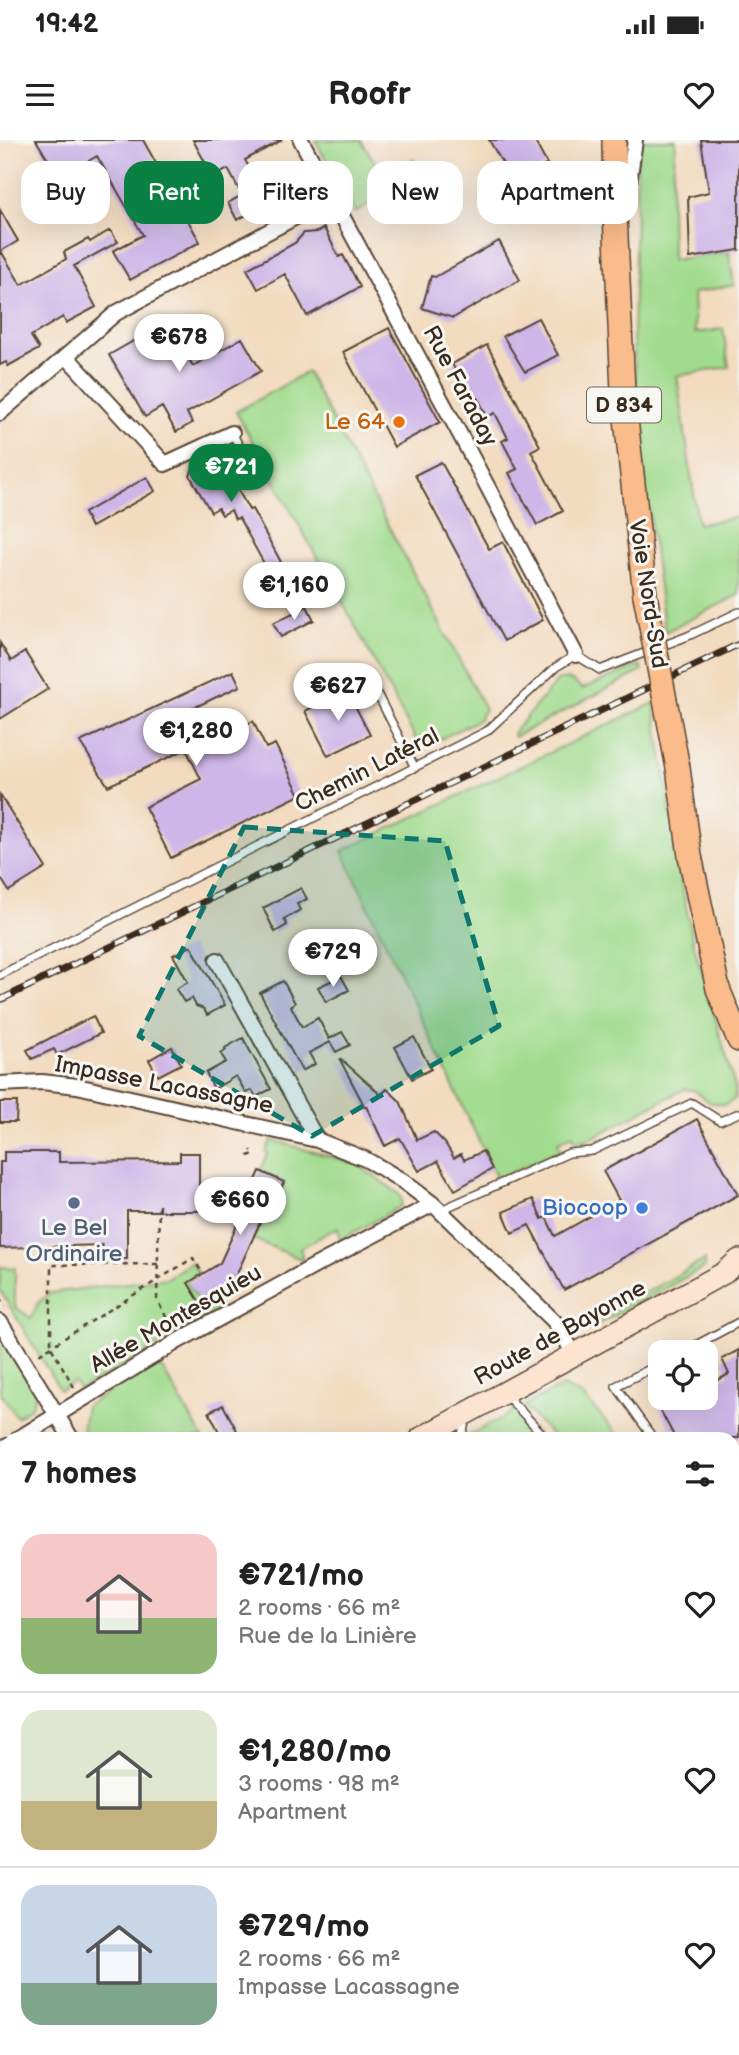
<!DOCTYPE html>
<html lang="en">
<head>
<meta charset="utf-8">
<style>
  body { margin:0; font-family:"Balsamiq Sans",sans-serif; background:#f6f6f6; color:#222; height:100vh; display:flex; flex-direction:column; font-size:26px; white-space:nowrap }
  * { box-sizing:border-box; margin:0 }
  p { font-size:23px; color:#767676 }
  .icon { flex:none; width:38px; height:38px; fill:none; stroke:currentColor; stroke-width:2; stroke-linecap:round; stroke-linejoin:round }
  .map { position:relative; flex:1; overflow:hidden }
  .panel { position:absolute; left:0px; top:1292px; width:740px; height:625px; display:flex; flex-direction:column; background:#fff; border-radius:21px 21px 0 0; box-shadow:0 7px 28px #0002 }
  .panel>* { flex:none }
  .hud { position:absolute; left:21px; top:21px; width:698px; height:63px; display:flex; gap:14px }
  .controls { position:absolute; left:648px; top:1200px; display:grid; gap:14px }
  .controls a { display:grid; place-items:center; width:70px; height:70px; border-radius:14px; background:#fff; box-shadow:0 7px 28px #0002; font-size:35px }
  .price { position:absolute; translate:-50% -60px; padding:0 16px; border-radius:24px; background:#fff; color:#222; font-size:23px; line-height:46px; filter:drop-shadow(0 2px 4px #0008) }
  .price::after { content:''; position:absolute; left:50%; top:42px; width:21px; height:16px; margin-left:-10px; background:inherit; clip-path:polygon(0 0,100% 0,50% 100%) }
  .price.current { background:#0b8043; color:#fff }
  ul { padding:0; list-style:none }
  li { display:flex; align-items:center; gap:21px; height:175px; padding:0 21px }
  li+li { border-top:2px solid #e0e0e0 }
  li span { display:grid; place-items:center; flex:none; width:196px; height:140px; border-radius:21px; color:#555 }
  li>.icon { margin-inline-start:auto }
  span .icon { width:84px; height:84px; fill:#fffc; stroke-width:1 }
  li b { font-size:30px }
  h2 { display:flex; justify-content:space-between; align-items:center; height:84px; padding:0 21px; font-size:30px }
  .pill { padding:0 24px; border-radius:21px; background:#fff; box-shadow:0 7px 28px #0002; font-size:24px; line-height:63px }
  .pill.current { background:#0b8043; color:#fff }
  .status { display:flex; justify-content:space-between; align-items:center; height:49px; padding:0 35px; background:#fff; direction:ltr }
  .status svg { height:19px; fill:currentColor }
  header { display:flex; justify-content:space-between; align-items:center; height:91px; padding:0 21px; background:#fff; font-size:32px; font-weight:700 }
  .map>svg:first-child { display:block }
  .green { fill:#a1db8d; stroke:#6e8256; stroke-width:2 }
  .building { fill:#ceb6e8 }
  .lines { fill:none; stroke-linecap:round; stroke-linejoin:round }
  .service-casing { stroke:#574536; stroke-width:10 }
  .minor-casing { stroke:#574536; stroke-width:18 }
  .secondary-casing { stroke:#574536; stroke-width:24 }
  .primary-casing { stroke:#574536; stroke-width:26 }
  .path { stroke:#574536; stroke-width:2.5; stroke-dasharray:5 5; stroke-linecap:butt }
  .service { stroke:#fff; stroke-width:7 }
  .minor { stroke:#fff; stroke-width:14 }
  .secondary { stroke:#fde4d1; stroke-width:21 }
  .primary { stroke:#fabc8b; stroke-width:23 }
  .rail-casing { stroke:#3b2a1e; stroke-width:7 }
  .rail { stroke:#f6f6f2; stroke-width:4.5; stroke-dasharray:13; stroke-linecap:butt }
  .primary-bridge-casing { stroke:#574536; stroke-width:26; stroke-linecap:butt }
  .primary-bridge { stroke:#fabc8b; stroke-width:23 }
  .marked { fill:#0f766e; fill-opacity:0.2; stroke:#0f766e; stroke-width:5; stroke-dasharray:14 9; stroke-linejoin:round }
  .food-dot { fill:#e8710a; stroke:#f6f6f2; stroke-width:2.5 }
  .service-dot { fill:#5c6f8a; stroke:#f6f6f2; stroke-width:2.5 }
  .shop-dot { fill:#3f7fe0; stroke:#f6f6f2; stroke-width:2.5 }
  .labels { text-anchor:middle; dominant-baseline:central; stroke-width:6; stroke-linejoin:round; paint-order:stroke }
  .shield { fill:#f6f6f2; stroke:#73675e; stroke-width:2 }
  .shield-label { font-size:21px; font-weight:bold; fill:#3b2a1e }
  .street-label { font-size:23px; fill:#3b2a1e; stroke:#f6f6f2 }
  .food-label { font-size:23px; fill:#c56008; stroke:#f6f6f2; text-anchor:end }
  .shop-label { font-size:23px; fill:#366cbe; stroke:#f6f6f2; text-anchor:end }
  .service-label { font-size:23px; fill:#4e5e75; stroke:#f6f6f2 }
</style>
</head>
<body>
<div class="status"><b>19:42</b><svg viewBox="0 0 49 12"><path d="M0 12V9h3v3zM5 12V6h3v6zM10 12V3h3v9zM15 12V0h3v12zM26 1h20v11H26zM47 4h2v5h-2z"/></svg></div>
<header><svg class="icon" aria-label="menu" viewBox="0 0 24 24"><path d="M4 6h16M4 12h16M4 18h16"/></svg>Roofr<svg class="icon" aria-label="heart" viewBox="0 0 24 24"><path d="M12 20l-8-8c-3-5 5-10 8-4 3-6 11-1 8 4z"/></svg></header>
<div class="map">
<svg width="739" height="1915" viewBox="0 0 739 1915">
  <rect width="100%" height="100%" fill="#f6f6f2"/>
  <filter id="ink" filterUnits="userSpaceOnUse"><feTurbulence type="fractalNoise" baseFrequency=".0143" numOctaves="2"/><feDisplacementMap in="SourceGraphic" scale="14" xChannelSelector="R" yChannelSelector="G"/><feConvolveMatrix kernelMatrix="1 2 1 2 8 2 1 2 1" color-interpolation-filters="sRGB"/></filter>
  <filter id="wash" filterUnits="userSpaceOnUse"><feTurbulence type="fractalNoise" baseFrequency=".00686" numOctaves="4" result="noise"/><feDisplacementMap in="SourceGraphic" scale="28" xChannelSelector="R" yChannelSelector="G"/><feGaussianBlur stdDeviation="1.57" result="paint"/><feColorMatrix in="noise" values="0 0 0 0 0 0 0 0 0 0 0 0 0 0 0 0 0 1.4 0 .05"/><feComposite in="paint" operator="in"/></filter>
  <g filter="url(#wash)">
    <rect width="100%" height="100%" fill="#f3dbbf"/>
    <!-- green -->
    <path class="green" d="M315,0H361L384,37L413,19L420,35L355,73Z
      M641,0H676L671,60L672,120L729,112L734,145L693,153L695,193L723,189L729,227L677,236L698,384L739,377V455L665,492L640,304L633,198L637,19Z
      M307,232L485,569L478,580L421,609L351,478L236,272Z
      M640,525L642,531L514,597L513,593L557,541C569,537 574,541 582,549Z
      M654,563L680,736L693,802L732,936L735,949V959L725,965L709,962L694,950L684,949L592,998L576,1002L573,995L558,1002L560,1010L497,1039L342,711Z
      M271,1000L357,1024L399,1054L402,1060L401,1066L340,1100L338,1087L300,1108L303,1120L253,1099L263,1076L268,1078L284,1043L260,1031L268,1014L266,1012Z
      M705,1120V1127L589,1189L583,1191L575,1184L582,1185L590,1183Z
      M191,1122L198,1133L186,1142L199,1161L211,1154L221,1169L80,1250L74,1242L60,1250L0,1150V1127L15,1128V1167L31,1178L38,1163L50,1153L167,1138Z
      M0,1193L36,1254L32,1266L17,1277L0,1252Z
      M154,1224L163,1230L203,1298H87L82,1290L86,1266Z
      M562,1246L583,1256L621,1298H554L524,1266Z
      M515,1271L540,1298H468V1296Z
      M106,1909H186L189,1915H108Z"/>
    <g id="blocks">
      <!-- building -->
      <path class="building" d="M36,0H143L200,102L130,140L113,111L143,95L97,16L59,38Z
        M193,0H282L245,20L254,37L266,41L273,54L264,59L266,62L254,68L255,71L237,80L228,63L242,55L228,29L213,37Z
        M489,0H534L547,24L514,43Z
        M701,0H739V110L690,118L688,57L709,52Z
        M0,70L18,101L1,111L21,145L66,119L64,112L88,99L90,102L110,90L118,102L74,126L96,167L66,183L63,177L31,196L39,209L8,226L6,222L0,225Z
        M324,88L339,117L343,115L360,147L307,176L285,134L258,149L247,129L295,103L304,93L317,92Z
        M499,101L520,140L453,178L422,168L431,136L435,137Z
        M538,178L558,215L525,232L503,196Z
        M165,183L178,207L181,206L193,226L242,198L261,231L187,273L192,283L176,292L162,267L145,277L109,215Z
        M389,188L440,282L394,307L343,212Z
        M487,205L540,306L531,311L563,371L537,385L509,333L517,329L502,301L508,298L495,273L487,277L478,258L472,261L452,224Z
        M218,313L249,370L252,369L281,422L267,429L239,378L235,379L231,370L222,375L218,368L211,372L190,336L195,323L198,324Z
        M441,322L489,409L503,402L543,480L504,501L415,335Z
        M147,337L155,351L91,387L84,373Z
        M307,466L314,480L281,497L273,483Z
        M0,503L11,521L25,512L48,549L0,579Z
        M233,531L240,546L191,569L208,603L253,581L266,608L275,604L300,655L171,718L145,667L201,639L186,609L108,646L80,602Z
        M347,550L370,595L328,616L305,571Z
        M0,655L46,728L9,751L0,737Z
        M301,748L307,759L297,764L300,770L284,779L287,785L275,792L263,768Z
        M191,806L225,865L207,875L204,869L196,866L192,858L184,862L176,849L188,842L173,815Z
        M341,836L349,850L326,862L318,847Z
        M283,841L295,863L291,866L302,887L318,878L329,899L342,892L350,905L336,912L330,902L309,913L315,924L302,931L260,853Z
        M93,876L101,893L57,915L54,909L32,919L27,910Z
        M414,897L431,929L412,939L395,907Z
        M243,898L271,949L256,957L252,950L246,953L236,936L214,949L206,933L226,922L221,914L226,910L225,908Z
        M172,907L181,924L158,936L149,920Z
        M341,919L381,955L387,949L400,961L417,1000L434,992L445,1003L454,1018L461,1014L464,1020L483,1011L492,1029L455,1050L438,1021L419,1031L400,998L385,1006L366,966L365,967L340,920Z
        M0,962H17L16,982H0Z
        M697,979L738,1055L564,1150L529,1085L512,1093L503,1072L533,1059L542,1079L546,1077L555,1096L619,1060L603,1031Z
        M4,1012H59V1022L180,1021V1013H199V1071H127V1119L102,1120V1105L0,1108V1022H4Z
        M260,1031L284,1042L268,1078L263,1076L234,1140L199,1161L188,1143L220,1123L249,1059L248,1058Z
        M739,1210V1298H675L654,1258H705V1247L729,1234L722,1219Z
        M223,1265L241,1298H222L209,1272Z"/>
    </g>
  </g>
  <g filter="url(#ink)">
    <use href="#blocks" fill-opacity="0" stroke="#574536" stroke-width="2"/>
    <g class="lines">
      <defs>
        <path id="service" d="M232,293L253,330
          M368,536L415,628
          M0,835L487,591L556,527L576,515L600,530L688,496L739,472
          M441,1070L569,1013L592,1011L692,963L720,981L739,973
          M681,1213L739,1182
          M505,1254L546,1298
          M461,1298L466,1279
          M653,1298L616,1246L660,1224"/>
        <path id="minor" d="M301,0L463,300L576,515
          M618,67L629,43L635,0
          M66,216L165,324L232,293
          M0,273L116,173L333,57
          M217,820L317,1000L365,1019L383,1029L404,1042L433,1064L554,1181L575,1215
          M0,944L42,942L77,946L317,1000
          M0,1182L71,1298
          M19,1298L178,1201L324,1121L433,1064
          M0,1310L7,1306
          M733,1391L739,1389
          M0,1721L7,1710
          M733,1804L739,1803
          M0,1829L7,1826
          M286,1909L290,1915
          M466,1915L468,1909
          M589,1915L594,1909"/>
        <path id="secondary" d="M421,1298L724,1133L739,1120
          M0,1524L7,1520"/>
        <path id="primary" d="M614,0L615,74L623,251L645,455
          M678,628L690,716L718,849L739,900"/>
      </defs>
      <!-- service casing -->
      <use href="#service" class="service-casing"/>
      <!-- minor casing -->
      <use href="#minor" class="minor-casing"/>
      <!-- secondary casing -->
      <use href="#secondary" class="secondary-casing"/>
      <!-- primary casing -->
      <use href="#primary" class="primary-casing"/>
      <!-- path -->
      <path class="path" d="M248,1016L254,1014L251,1010
        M159,1065L157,1160L172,1188
        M0,1158L5,1167
        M39,1214L193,1118L203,1134
        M74,1247L51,1207V1125L158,1124"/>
      <!-- service -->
      <use href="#service" class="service"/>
      <!-- minor -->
      <use href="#minor" class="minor"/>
      <!-- secondary -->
      <use href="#secondary" class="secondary"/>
      <!-- primary -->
      <use href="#primary" class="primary"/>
      <defs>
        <path id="rail" d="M0,860L739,504"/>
      </defs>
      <!-- rail casing -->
      <use href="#rail" class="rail-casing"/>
      <!-- rail -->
      <use href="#rail" class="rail"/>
      <defs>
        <path id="primary-bridge" d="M645,455L678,628"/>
      </defs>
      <!-- primary-bridge casing -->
      <use href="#primary-bridge" class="primary-bridge-casing"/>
      <!-- primary-bridge -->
      <use href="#primary-bridge" class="primary-bridge"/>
    </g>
  </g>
  <!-- marked area -->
  <path class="marked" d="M244,687L445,701L499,886L312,996L139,896Z"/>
  <!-- markers -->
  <circle class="food-dot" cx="399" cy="282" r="7"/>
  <circle class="service-dot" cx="74" cy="1063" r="7"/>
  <circle class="shop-dot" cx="642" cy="1068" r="7"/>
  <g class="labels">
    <!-- shield labels -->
    <rect class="shield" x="587" y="247.5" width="74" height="35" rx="5"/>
    <g class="shield-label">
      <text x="624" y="265">D 834</text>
    </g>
    <!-- street labels -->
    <g class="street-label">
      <text transform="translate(460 246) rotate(62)">Rue Faraday</text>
      <text transform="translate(648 454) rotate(81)">Voie Nord-Sud</text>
      <text transform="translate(367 630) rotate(-27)">Chemin Latéral</text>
      <text transform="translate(164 945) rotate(11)">Impasse Lacassagne</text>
      <text transform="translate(176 1179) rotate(-30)">Allée Montesquieu</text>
      <text transform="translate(560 1193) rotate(-29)">Route de Bayonne</text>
    </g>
    <!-- food labels -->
    <g class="food-label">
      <text x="385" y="282">Le 64</text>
    </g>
    <!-- shop labels -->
    <g class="shop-label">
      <text x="628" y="1068">Biocoop</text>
    </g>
    <!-- service labels -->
    <g class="service-label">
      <text x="74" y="1088">Le Bel<tspan x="74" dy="26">Ordinaire</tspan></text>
    </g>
  </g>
</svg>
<div class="controls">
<a><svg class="icon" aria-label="locate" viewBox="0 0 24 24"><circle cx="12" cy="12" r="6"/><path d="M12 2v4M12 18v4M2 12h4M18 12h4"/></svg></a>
</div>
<b class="price" style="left:179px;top:234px">€678</b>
<b class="price current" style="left:231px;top:364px">€721</b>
<b class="price" style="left:294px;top:482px">€1,160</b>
<b class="price" style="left:338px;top:583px">€627</b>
<b class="price" style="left:196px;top:628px">€1,280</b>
<b class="price" style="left:333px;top:849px">€729</b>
<b class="price" style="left:240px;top:1097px">€660</b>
<div class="hud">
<a class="pill">Buy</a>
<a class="pill current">Rent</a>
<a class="pill">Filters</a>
<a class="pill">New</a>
<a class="pill">Apartment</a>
</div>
<section class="panel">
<h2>7 homes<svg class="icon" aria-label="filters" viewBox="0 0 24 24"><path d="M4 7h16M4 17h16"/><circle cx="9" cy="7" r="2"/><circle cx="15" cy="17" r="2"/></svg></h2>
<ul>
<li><span style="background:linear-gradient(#f6c9c9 60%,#8fb573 0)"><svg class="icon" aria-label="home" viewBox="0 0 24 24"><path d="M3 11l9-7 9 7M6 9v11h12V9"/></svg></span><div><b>€721/mo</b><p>2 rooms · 66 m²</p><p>Rue de la Linière</p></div><svg class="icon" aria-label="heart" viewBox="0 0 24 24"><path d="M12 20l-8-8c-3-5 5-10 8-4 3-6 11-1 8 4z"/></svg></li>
<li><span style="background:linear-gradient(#dfe7d0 65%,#c2b280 0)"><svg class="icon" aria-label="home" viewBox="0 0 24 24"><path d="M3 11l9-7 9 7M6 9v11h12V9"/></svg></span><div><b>€1,280/mo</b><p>3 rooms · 98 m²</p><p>Apartment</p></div><svg class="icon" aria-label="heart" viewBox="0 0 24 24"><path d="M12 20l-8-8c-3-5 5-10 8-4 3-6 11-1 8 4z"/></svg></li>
<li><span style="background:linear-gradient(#c9d6e8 70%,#7fa58c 0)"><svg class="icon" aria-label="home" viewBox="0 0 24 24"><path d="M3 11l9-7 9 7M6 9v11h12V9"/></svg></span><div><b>€729/mo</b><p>2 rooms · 66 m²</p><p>Impasse Lacassagne</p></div><svg class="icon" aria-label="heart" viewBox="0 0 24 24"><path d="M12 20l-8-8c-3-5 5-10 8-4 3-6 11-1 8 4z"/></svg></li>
</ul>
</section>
</div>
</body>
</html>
